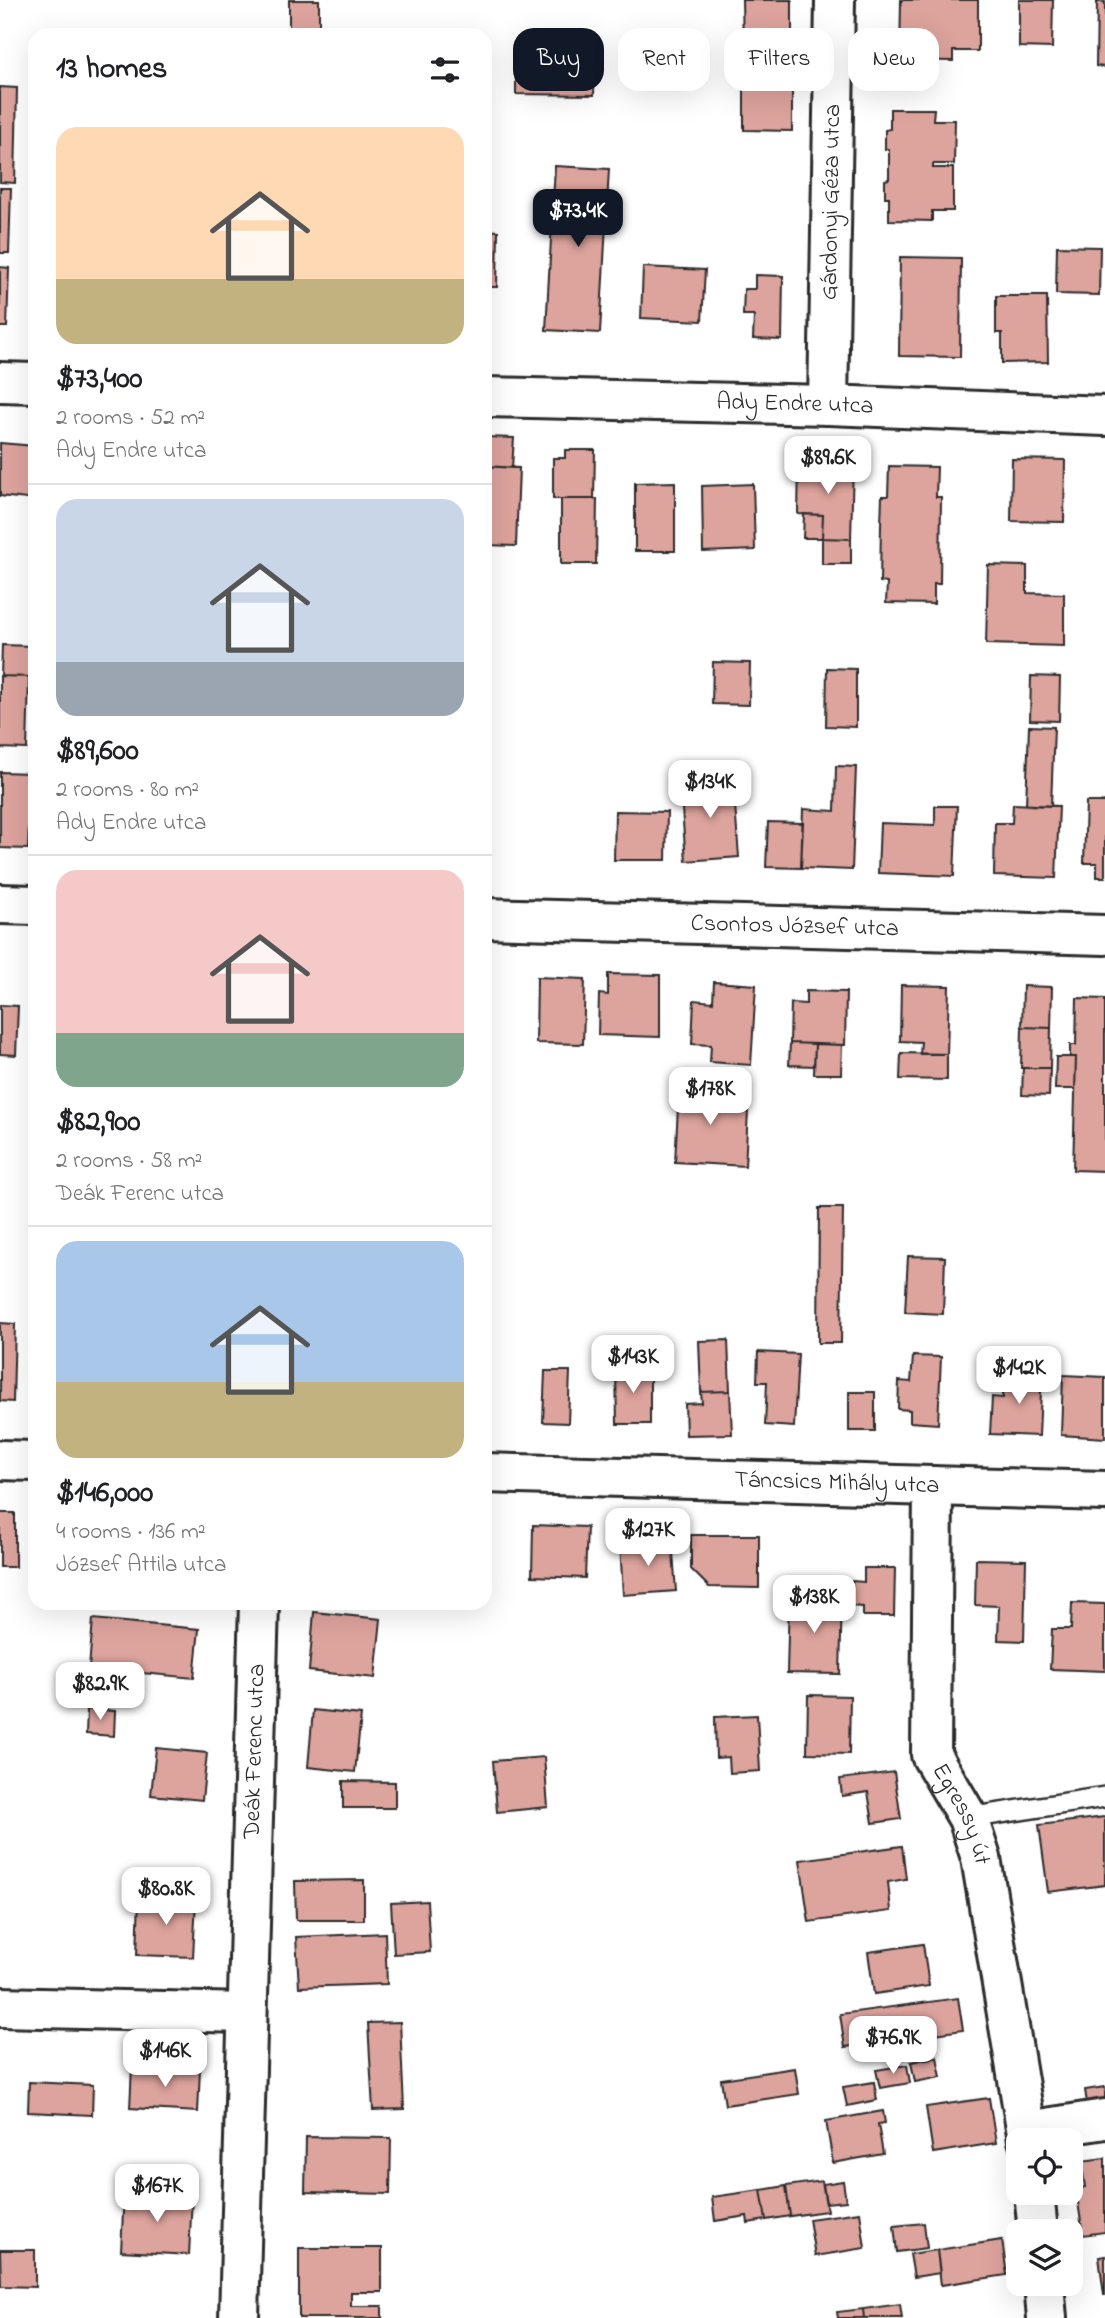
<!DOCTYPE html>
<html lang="en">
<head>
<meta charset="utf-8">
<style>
  body { margin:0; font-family:"Indie Flower",sans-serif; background:#f2f2f2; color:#202124; height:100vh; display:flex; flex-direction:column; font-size:26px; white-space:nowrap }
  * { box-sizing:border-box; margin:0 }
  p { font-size:23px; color:#757577 }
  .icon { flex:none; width:38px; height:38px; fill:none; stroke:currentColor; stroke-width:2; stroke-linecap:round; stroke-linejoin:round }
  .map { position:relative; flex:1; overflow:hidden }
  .side { position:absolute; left:28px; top:28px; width:464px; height:1582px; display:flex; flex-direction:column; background:#fff; border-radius:21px; box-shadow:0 7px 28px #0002 }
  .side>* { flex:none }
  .top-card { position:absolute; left:513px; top:28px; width:486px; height:63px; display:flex; gap:14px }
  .controls { position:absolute; left:1006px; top:2128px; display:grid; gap:14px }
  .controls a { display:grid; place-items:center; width:77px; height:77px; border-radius:14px; background:#fff; box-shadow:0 7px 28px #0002; font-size:35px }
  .price { position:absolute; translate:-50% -60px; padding:0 16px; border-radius:14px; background:#fff; color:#222; font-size:23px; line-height:46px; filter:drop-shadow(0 2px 4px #0008) }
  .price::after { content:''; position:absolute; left:50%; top:42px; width:21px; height:16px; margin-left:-10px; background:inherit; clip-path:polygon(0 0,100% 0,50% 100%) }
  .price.on { background:#111827; color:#fff }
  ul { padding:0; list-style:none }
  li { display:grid; align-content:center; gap:14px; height:371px; padding:0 28px }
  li+li { border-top:2px solid #e0e0e0 }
  li span { display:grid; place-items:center; height:217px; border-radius:21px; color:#555 }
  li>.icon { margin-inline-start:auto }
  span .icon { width:126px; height:126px; fill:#fffc; stroke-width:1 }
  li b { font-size:30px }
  h2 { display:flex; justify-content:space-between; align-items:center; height:84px; padding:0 28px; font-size:30px }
  .tag { padding:0 24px; border-radius:21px; background:#fff; box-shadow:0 7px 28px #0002; font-size:24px; line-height:63px }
  .tag.on { background:#111827; color:#fff }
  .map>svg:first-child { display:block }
  .building { fill:#dda39d; stroke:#2b2b2b; stroke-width:2 }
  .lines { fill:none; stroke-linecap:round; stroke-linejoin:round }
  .service-casing { stroke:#2b2b2b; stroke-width:24 }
  .minor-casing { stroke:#2b2b2b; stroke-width:44 }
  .service { stroke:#fff; stroke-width:19 }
  .minor { stroke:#fff; stroke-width:38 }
  .labels { text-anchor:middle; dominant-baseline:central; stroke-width:5; stroke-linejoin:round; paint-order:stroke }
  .street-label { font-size:24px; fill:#2b2b2b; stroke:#fff }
</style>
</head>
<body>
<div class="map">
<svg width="1105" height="2318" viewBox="0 0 1105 2318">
  <rect width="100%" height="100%" fill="#fff"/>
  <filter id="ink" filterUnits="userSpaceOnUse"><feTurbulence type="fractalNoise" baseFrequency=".0143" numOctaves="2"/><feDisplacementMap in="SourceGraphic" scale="14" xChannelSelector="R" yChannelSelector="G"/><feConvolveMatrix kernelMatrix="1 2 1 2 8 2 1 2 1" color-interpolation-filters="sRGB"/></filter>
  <g filter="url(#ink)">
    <!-- building -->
    <path class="building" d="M289,0H319V35H289Z
      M742,0H792V44L743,45Z
      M901,0H978V51H953V61L900,60Z
      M1019,0H1053L1052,48L1019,47Z
      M1097,2H1105V67L1096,66Z
      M516,56L595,57L594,95L516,94Z
      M744,58H792V131L744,130Z
      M0,87L17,88L15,183L0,182Z
      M890,109H934L933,120H955L954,164H933V168H953V211H932V221L889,220V197H885V180L889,179V149H885V130L890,129Z
      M555,166L609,169L600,333L546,330Z
      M0,188H11L9,253H0Z
      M485,230L498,231L497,287H485Z
      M1057,246L1100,247L1099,295L1056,294Z
      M900,257L961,258L960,357L899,356Z
      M0,267L9,268L7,327H0Z
      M643,267L705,270L702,321L641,318Z
      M755,275L783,276L782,340L753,339L754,315H743L744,289H755Z
      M996,296H1047L1048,362L1002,363V333H996Z
      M485,437L514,438L512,468L485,466Z
      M0,443L35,446V500L0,496Z
      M565,450H595L594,499H553V458H565Z
      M1012,459L1065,460L1064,522L1011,521Z
      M799,462L853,463L851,539L822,538L823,515L798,514Z
      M485,466L519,468L516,546L485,545Z
      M889,466L937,467L936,497H941L940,584H934V604L886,603L887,583L880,582L881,525L882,496H888Z
      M675,482V551H635V483Z
      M753,484L755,550L703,552L702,486Z
      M561,499H597L596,564H561Z
      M804,514L823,515L822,538H803Z
      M822,538L851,539V564H822Z
      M988,565L1027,566V593L1064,594V646L986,644Z
      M2,645L33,646L32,677L1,676Z
      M713,662L750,663L749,705L712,704Z
      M827,668L856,669V727L826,726Z
      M0,676L29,677L27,749L0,748Z
      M1031,676L1060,677L1059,721L1030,720Z
      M1029,726L1054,727L1051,806L1026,805Z
      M836,766L856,767L852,870L801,868L803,809L835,811Z
      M0,772L31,773L28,849L0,848Z
      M733,779L739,857L686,861L680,783Z
      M1086,802H1105V877H1097V863H1084Z
      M1013,804L1059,806L1056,878L994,876L995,823H1012Z
      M935,806H957L954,876L878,873L880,823L935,825Z
      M615,811L667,812L666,860H614Z
      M768,822L803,823L801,868L766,867Z
      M608,974L660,975V1037L598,1035L599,994L608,995Z
      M537,977L585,979L583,1044L536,1043Z
      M714,982L756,985L751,1065L710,1062L711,1045L692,1044L694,1000L713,1002Z
      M901,985L949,986L947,1054H920L921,1042L900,1041Z
      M1023,986L1052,987L1051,1028L1022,1027Z
      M806,991L846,992L845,1045L790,1043L791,1003L806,1004Z
      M1077,998L1105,999V1171L1073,1170L1076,1057H1070V1045H1076Z
      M0,1005L18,1006L16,1055L0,1054Z
      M1022,1027L1051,1028L1050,1068H1021Z
      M790,1043L815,1044L814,1066L789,1065Z
      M815,1044L842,1045L841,1074H814Z
      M901,1053L947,1054V1080L900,1079Z
      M1056,1057H1076L1075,1089H1055Z
      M1023,1068H1050L1049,1096L1022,1095Z
      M688,1080L727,1082L725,1110L748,1111L745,1166L675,1162L678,1107H686Z
      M819,1208H843L841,1343H818Z
      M908,1256L945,1257L943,1314L905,1312Z
      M0,1323L15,1324L13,1402L0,1401Z
      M728,1340L730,1391L701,1392L699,1341Z
      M758,1352L798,1354L794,1427L765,1425L767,1382H757Z
      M913,1356L941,1357L938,1424L910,1422V1410L898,1409L899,1381L911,1382Z
      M1017,1366L1042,1368L1039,1436L990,1434L992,1397L1003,1398V1389L1015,1390Z
      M616,1367H650V1424H617Z
      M545,1371H570L568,1423L543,1422Z
      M1063,1375L1105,1377V1438L1061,1435Z
      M730,1391L732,1434L686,1435L685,1404L702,1403L701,1392Z
      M849,1392H875V1431H849Z
      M0,1513H15V1567H0Z
      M533,1525L587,1527L585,1578L532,1576Z
      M691,1535H759V1588L709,1587L691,1569Z
      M672,1540L676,1591L623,1595L620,1544Z
      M976,1559L1026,1560L1024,1641L998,1640L999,1606L975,1605Z
      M864,1568H895L894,1616H863V1607L851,1606L852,1581L864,1582Z
      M789,1596L842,1597L840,1674L787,1673Z
      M1072,1603L1105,1604V1671L1050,1669L1052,1629H1071Z
      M314,1612L381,1619L375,1678L309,1671Z
      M93,1619L199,1629L194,1678L89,1668Z
      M808,1695L850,1696L849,1754L807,1753Z
      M87,1709L115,1711L114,1736L86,1734Z
      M313,1710L361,1715L355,1772L308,1767Z
      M757,1715L760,1771L730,1773L729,1757L716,1758L715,1717Z
      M156,1748L207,1753L202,1800L151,1795Z
      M544,1757L548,1807L497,1812L493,1761Z
      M894,1772L901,1819L873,1823L868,1792L842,1796L840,1779Z
      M343,1781L395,1782V1808H343Z
      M1105,1817V1885L1048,1892L1039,1825Z
      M902,1846L906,1879L888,1882L891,1911L809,1922L800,1860Z
      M364,1880V1920H296L295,1881Z
      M139,1897L196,1900L193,1957L137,1955Z
      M427,1901L430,1952L394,1954L391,1903Z
      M385,1933L387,1984L299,1987L296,1937Z
      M923,1944L929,1986L874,1994L868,1952Z
      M958,1998L963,2030L845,2047L840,2014Z
      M400,2022L404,2109L373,2110L368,2023Z
      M937,2057L941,2077L915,2082L911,2062Z
      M907,2065L910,2083L880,2088L876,2070Z
      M132,2066L200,2069L198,2112L130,2108Z
      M795,2068L799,2094L725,2105L721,2079Z
      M29,2082L93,2085L92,2115L28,2112Z
      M874,2082L877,2100L847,2106L843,2087Z
      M1105,2087V2108L1088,2110L1085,2090Z
      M989,2098L996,2143L933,2153L926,2107Z
      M883,2111L885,2123L878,2124L883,2154L833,2163L826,2121Z
      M306,2137L391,2138L390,2194L305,2192Z
      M1105,2158V2232L1083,2235L1076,2189L1085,2187L1081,2161Z
      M822,2181L827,2211L790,2216L786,2186Z
      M843,2181L846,2201L826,2203L823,2184Z
      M786,2186L790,2216L766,2220L761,2190Z
      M761,2190L766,2220L748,2223L747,2216L715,2221L712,2197Z
      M124,2193L192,2197L189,2255L121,2251Z
      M860,2212L865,2248L815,2256L809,2219Z
      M924,2223L927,2248L897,2252L894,2226Z
      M1002,2240L1007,2275L941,2285L937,2250Z
      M299,2248H382V2292H351V2306H382V2318H299Z
      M0,2250H35V2287L1,2286Z
      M937,2250L940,2273L914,2277L910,2254Z
      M1105,2256V2295H1104L1099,2257Z
      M900,2304L902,2318H864L863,2309Z
      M863,2309L864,2318H838L837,2312Z"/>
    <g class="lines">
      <defs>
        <path id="service" d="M968,1818L1105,1797"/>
        <g id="minor">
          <path d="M0,382L35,383"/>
          <path id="s1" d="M485,397L828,405L1105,416"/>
          <path id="s2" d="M828,405L835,0"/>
          <path d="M0,904L35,905"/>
          <path id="s3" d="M485,918L1105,935"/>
          <path d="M0,1460L35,1461"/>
          <path id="s4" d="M485,1473L1105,1491"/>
          <path id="s5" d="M933,1486L931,1755L968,1818L981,1858L1028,2140"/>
          <path d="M0,2007L246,2013"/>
          <path d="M1027,2131L1105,2119"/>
          <path d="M1034,2193L1038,2231"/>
          <path d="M1044,2284L1047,2318"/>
          <path id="s6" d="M239,2318L259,1603"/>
        </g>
      </defs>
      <!-- service casing -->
      <use href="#service" class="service-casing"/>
      <!-- minor casing -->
      <use href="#minor" class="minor-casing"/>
      <!-- service -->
      <use href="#service" class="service"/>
      <!-- minor -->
      <use href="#minor" class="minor"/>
    </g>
  </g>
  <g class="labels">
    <!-- street labels -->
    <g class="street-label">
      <text stroke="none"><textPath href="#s2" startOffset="203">Gárdonyi Géza utca</textPath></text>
      <text stroke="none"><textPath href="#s1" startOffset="310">Ady Endre utca</textPath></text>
      <text stroke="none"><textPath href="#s3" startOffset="310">Csontos József utca</textPath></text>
      <text stroke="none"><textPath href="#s4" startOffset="352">Táncsics Mihály utca</textPath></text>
      <text stroke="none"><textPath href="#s6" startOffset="567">Deák Ferenc utca</textPath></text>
      <text stroke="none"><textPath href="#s5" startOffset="336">Egressy út</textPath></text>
    </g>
  </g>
</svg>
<div class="controls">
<a><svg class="icon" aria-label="locate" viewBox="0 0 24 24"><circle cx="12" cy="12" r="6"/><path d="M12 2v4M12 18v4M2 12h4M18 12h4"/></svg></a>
<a><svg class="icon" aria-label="layers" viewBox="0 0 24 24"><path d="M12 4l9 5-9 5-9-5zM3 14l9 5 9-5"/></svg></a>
</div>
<b class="price on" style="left:578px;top:249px">$73.4K</b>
<b class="price" style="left:828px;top:496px">$89.6K</b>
<b class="price" style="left:710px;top:820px">$134K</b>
<b class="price" style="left:710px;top:1127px">$178K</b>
<b class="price" style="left:633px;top:1395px">$143K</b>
<b class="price" style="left:1019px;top:1406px">$142K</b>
<b class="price" style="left:648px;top:1568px">$127K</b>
<b class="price" style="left:814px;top:1635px">$138K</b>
<b class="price" style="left:100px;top:1722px">$82.9K</b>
<b class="price" style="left:166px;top:1927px">$80.8K</b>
<b class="price" style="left:893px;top:2076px">$76.9K</b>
<b class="price" style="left:165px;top:2089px">$146K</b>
<b class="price" style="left:157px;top:2224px">$167K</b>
<div class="top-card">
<a class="tag on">Buy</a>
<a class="tag">Rent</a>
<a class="tag">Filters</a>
<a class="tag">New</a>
</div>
<section class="side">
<h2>13 homes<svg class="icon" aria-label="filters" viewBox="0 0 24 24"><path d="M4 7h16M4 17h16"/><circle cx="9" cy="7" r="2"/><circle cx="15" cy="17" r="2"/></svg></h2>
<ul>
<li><span style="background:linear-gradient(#ffd9b3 70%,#c2b280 0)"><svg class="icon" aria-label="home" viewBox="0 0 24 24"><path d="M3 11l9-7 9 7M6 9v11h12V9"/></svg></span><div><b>$73,400</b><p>2 rooms · 52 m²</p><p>Ady Endre utca</p></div></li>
<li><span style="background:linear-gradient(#c9d6e8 75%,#9aa5b1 0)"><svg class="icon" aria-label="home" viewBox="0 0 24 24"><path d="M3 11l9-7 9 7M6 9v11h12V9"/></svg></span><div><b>$89,600</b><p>2 rooms · 80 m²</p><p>Ady Endre utca</p></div></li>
<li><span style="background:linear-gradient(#f6c9c9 75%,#7fa58c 0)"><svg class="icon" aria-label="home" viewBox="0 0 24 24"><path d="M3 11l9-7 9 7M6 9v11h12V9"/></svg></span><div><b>$82,900</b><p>2 rooms · 58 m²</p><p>Deák Ferenc utca</p></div></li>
<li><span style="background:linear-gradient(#a9c7e8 65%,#c2b280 0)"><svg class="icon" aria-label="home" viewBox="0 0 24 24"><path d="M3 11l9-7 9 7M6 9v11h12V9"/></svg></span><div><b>$146,000</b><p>4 rooms · 136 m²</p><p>József Attila utca</p></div></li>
</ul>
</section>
</div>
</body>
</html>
